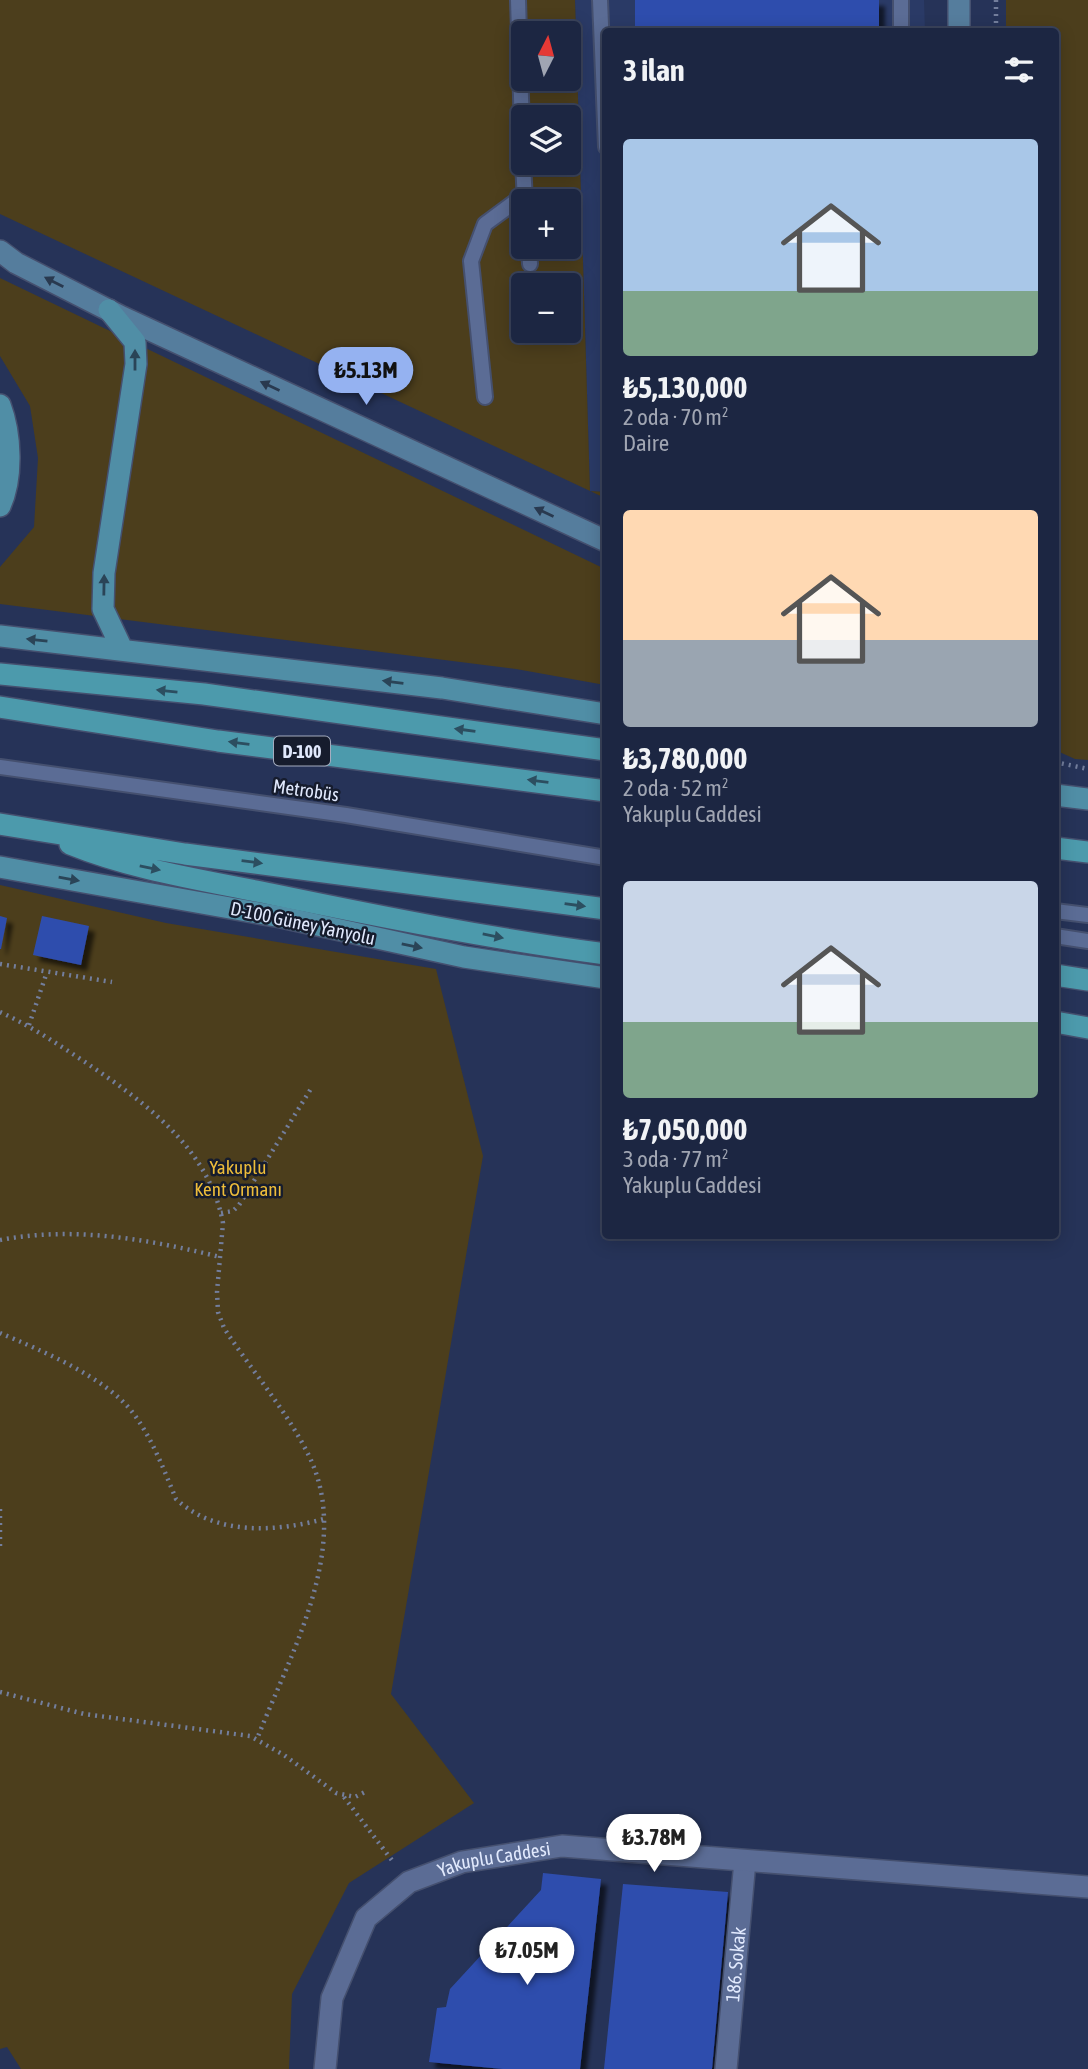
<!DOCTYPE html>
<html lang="tr">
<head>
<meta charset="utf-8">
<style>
  body { margin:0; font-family:"Asap Condensed",sans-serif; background:#29324d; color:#f1f3f6; height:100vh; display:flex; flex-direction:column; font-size:26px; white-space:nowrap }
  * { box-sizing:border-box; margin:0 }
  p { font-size:23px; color:#a0a5b2 }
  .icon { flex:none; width:38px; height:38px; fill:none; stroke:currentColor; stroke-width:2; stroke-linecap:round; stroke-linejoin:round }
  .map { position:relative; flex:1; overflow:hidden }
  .side { position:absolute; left:602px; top:28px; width:457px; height:1211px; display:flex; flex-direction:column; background:#1c2642; border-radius:7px; box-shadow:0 4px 18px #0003,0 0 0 2px #3a435b }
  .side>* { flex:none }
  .needle { width:46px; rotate:6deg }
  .fabs { position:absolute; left:511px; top:21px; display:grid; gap:14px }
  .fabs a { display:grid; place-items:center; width:70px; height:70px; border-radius:7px; background:#1c2642; box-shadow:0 4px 18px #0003,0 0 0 2px #3a435b; font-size:35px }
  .price { position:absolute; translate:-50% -60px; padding:0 16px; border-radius:24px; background:#fff; color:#222; font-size:23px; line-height:46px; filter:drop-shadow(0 2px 4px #0008) }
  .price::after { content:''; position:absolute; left:50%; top:42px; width:21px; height:16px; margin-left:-10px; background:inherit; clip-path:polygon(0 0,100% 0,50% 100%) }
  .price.selected { background:#95b2f1; color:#111 }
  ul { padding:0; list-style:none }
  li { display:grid; align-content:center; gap:14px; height:371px; padding:0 21px }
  li span { display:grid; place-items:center; height:217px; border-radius:7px; color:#555 }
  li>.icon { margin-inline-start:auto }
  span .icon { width:126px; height:126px; fill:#fffc; stroke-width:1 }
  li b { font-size:30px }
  h2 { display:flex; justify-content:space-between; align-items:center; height:84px; padding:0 21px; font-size:30px }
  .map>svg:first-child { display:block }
  .built { fill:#2a3a66 }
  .green { fill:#4c3e1c; fill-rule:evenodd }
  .building { fill:#2f4dad; filter:url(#shadow) }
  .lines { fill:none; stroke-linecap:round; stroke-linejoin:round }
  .service-casing { stroke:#45506f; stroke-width:18 }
  .minor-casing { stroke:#45506f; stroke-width:24 }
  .tertiary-casing { stroke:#45506f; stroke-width:24 }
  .secondary-casing { stroke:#45506f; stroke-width:24 }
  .primary-casing { stroke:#45506f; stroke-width:24 }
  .trunk-casing { stroke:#45506f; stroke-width:24 }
  .path { stroke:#737e9c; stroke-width:4.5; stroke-dasharray:2 5; stroke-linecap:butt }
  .service { stroke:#5b6c95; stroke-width:14 }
  .minor { stroke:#5b6c95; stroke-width:21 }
  .tertiary { stroke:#5b6c95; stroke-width:21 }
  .secondary { stroke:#557d9d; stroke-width:21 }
  .primary { stroke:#508ea6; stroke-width:21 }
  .trunk { stroke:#4c9aac; stroke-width:21 }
  .oneway { fill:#29394f }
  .oneway2 { fill:#2a4457 }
  .oneway3 { fill:#2c4e60 }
  .labels { text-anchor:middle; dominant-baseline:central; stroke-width:5; stroke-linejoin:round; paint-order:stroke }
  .shield { fill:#161c2d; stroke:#a4acbf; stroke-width:2 }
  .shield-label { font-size:18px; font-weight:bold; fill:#e1e9fd }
  .street-label { font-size:19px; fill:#e1e9fd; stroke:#161c2d }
  .park-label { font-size:19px; fill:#eebd3a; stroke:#161c2d }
</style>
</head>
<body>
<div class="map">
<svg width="1088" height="2069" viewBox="0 0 1088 2069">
  <defs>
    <filter id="shadow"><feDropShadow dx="6" dy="6" stdDeviation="2" flood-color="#0009"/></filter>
  </defs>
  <rect width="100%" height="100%" fill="#263358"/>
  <!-- built -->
  <path class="built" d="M575,0H924L925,31L606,32L605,492L590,491Z"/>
  <!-- green -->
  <path class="green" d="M0,0H575L590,491L605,492V498L0,214ZM523,33H569V79H523ZM523,117H569V163H523ZM523,201H569V247H523ZM523,285H569V331H523Z
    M1006,0H1088V760L1075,759L1055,750V32L1006,31Z
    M0,278L605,569V685L516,669L0,604V567L34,527L38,458L30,406L0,356Z
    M0,885L166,923L436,969L483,1156L391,1694L474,1803L349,1883L292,1994L289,2069H21L7,2047L0,2049Z"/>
  <!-- building -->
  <path class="building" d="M635,0H879V32H635Z
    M0,916L7,918L1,949H0Z
    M42,916L89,926L81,965L33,955Z
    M543,1873L601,1879L580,2069H503L429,2062L437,2008L446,2007L450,1989L541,1890Z
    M623,1884L728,1892L712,2069H604Z"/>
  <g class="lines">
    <defs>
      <path id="service" d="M518,0L523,162
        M600,0L606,147
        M901,32V0
        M523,163L525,201
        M529,247L530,264
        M485,397L471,261L485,224L524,195
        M0,767L346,815L606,858
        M1055,911L1088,915
        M1055,936L1088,941"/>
      <g id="minor">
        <path id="s1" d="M726,2069L745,1861"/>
      </g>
      <g id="tertiary">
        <path id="s2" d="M325,2069L332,1998L366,1918L409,1882L462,1862L562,1846L1088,1887"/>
      </g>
      <path id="secondary" d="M959,0V32
        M0,251L16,263L122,317L606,541"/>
      <path id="primary" d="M109,310L135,342L136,364L104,573L103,609L122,649
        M0,405C11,434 13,478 0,506
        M0,636L442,688L606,714
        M1055,795L1088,799
        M0,867L281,917L464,957L606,978"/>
      <path id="trunk" d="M0,674L204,694L606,750
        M0,707L218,741L606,791
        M0,824L185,854L606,909
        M70,844C134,870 203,880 271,894C382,917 493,939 606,954
        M1055,848L1088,852
        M1055,975L1088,980
        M1055,1022L1088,1028"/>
    </defs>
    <!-- service casing -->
    <use href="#service" class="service-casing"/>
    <!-- minor casing -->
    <use href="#minor" class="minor-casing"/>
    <!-- tertiary casing -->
    <use href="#tertiary" class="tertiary-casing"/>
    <!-- secondary casing -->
    <use href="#secondary" class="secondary-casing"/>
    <!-- primary casing -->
    <use href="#primary" class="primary-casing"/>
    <!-- trunk casing -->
    <use href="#trunk" class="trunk-casing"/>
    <!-- path -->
    <path class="path" d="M996,0V32
      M1055,762L1088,769
      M0,964L112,982
      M0,1012C31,1026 59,1045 88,1064C147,1104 209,1149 223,1223L217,1292L218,1312L224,1328C251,1370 288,1412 310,1458C352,1548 290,1654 257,1739
      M29,1025L47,972
      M221,1213L233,1211L239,1205L312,1087
      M0,1240C73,1226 148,1239 220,1257
      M0,1333C40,1350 106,1377 133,1413C152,1438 164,1470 176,1499C216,1536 275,1532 324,1519
      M0,1509V1550
      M0,1692L84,1714L250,1736L284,1755L336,1793L355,1797L365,1792
      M344,1797L394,1863"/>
    <!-- service -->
    <use href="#service" class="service"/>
    <!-- minor -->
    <use href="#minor" class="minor"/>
    <!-- tertiary -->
    <use href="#tertiary" class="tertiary"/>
    <!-- secondary -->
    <use href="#secondary" class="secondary"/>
    <!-- primary -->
    <use href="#primary" class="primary"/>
    <!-- trunk -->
    <use href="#trunk" class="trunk"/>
  </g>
  <!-- one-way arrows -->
  <defs><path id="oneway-solid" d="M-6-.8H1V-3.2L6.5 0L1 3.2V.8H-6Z" transform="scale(1.75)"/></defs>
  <g class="oneway">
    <use href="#oneway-solid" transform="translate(54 282) rotate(-153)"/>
    <use href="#oneway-solid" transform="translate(270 386) rotate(-155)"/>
    <use href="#oneway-solid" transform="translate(544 512) rotate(-155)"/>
  </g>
  <g class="oneway2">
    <use href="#oneway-solid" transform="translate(135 360) rotate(-90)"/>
    <use href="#oneway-solid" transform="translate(104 585) rotate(-89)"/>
    <use href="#oneway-solid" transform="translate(37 640) rotate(-174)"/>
    <use href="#oneway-solid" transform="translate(393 682) rotate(-173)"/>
    <use href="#oneway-solid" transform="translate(69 879) rotate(10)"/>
    <use href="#oneway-solid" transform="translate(412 946) rotate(12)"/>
  </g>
  <g class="oneway3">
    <use href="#oneway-solid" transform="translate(167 691) rotate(-174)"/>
    <use href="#oneway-solid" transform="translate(465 730) rotate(-172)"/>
    <use href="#oneway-solid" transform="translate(239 743) rotate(-173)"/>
    <use href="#oneway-solid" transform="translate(538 781) rotate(-173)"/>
    <use href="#oneway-solid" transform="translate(252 862) rotate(7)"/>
    <use href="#oneway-solid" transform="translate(150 868) rotate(12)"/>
    <use href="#oneway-solid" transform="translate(575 905) rotate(8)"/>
    <use href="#oneway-solid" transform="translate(493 936) rotate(11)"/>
  </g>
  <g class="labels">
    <!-- shield labels -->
    <rect class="shield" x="274" y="736.5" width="56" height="29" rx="5"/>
    <g class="shield-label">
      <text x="302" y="751">D-100</text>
    </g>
    <!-- street labels -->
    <g class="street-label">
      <text transform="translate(306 790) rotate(8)">Metrobüs</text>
      <text transform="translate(303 923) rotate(12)">D-100 Güney Yanyolu</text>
      <text stroke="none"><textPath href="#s2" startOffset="303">Yakuplu Caddesi</textPath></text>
      <text stroke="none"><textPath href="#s1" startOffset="105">186. Sokak</textPath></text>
    </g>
    <!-- park labels -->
    <g class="park-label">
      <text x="238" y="1167">Yakuplu<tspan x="238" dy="22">Kent Ormanı</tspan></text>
    </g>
  </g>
</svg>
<div class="fabs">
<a><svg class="needle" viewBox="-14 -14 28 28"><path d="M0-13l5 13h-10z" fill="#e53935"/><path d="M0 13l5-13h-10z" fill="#a0a5b2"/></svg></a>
<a><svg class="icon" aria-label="layers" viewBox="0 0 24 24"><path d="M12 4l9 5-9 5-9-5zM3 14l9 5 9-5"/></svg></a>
<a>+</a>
<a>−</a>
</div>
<b class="price selected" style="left:366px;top:407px">₺5.13M</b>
<b class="price" style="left:654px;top:1874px">₺3.78M</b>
<b class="price" style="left:527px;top:1987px">₺7.05M</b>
<section class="side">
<h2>3 ilan<svg class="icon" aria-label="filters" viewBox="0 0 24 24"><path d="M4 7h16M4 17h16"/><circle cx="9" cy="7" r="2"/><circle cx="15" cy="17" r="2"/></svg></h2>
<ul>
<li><span style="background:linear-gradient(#a9c7e8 70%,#7fa58c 0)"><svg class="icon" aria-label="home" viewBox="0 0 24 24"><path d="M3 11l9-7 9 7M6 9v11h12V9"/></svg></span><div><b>₺5,130,000</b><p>2 oda · 70 m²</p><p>Daire</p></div></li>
<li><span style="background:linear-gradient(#ffd9b3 60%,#9aa5b1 0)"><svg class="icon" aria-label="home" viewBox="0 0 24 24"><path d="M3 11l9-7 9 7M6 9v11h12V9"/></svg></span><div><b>₺3,780,000</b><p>2 oda · 52 m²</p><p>Yakuplu Caddesi</p></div></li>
<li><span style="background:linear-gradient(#c9d6e8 65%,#7fa58c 0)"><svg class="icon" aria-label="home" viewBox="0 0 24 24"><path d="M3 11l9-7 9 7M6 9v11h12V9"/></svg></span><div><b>₺7,050,000</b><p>3 oda · 77 m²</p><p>Yakuplu Caddesi</p></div></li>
</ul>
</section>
</div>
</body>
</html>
